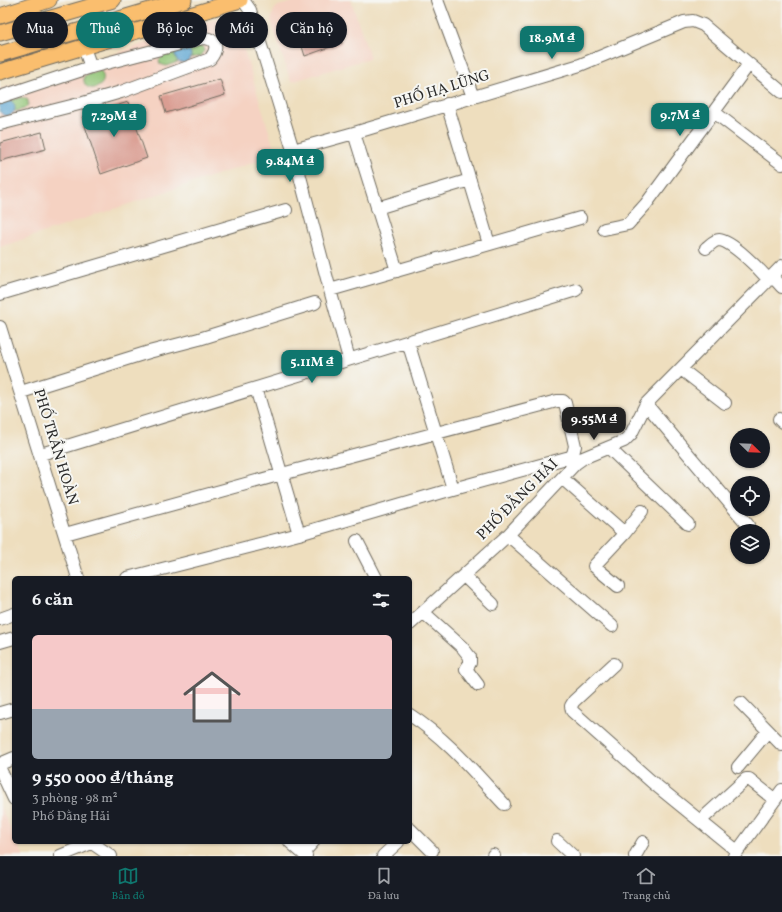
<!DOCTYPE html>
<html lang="vi">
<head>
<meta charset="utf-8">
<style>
  body { margin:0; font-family:Vollkorn,serif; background:#20242c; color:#f1f3f6; height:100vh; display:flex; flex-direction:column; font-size:15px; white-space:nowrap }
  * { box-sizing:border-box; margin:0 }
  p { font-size:13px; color:#9ea1a6 }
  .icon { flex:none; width:22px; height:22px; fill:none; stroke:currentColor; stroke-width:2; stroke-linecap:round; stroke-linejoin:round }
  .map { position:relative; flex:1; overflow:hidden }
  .sheet { position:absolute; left:12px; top:576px; width:400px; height:268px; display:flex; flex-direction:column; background:#171b24; border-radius:6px; box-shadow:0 1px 3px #0004 }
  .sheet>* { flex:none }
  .hud { position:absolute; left:12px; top:12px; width:400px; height:36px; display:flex; gap:8px }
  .needle { width:26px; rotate:113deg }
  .tools { position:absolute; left:730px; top:428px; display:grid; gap:8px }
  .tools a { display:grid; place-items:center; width:40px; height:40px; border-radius:50%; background:#171b24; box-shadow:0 1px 3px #0004; font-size:20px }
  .price { position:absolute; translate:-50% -34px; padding:0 9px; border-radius:8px; background:#0f766e; color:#fff; font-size:13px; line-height:26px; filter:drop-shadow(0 1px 2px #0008) }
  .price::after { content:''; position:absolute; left:50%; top:24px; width:12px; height:9px; margin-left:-6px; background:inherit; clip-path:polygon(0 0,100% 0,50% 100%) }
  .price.current { background:#222; color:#fff }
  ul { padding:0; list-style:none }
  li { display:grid; align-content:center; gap:8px; height:212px; padding:0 20px }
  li+li { border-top:1px solid #363941 }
  li span { display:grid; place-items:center; height:124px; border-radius:6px; color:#555 }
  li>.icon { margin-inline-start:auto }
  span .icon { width:72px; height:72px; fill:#fffc; stroke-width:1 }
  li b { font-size:17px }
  h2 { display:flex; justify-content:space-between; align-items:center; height:48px; padding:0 20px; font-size:17px }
  .chip { padding:0 14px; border-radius:18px; background:#171b24; box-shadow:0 1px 3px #0004; font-size:14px; line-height:36px }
  .chip.current { background:#0f766e; color:#fff }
  .dock { display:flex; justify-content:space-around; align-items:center; height:56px; border-top:1px solid #363941; background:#171b24; font-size:11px; color:#9ea1a6 }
  .dock a { display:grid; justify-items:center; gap:2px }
  .dock .current { color:#0f766e }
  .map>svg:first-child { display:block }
  .built { fill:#f5d2c2 }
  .green { fill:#90c475; stroke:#5e7850 }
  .water { fill:#5aa4d2; stroke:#42687e }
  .building { fill:#da9d92 }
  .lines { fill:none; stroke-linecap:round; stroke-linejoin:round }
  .minor-casing { stroke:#6f6a5e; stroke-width:14 }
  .major-casing { stroke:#6f6a5e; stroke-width:17 }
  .minor { stroke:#fff; stroke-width:12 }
  .major { stroke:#fabe6e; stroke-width:15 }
  .labels { text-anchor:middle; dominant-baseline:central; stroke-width:4; stroke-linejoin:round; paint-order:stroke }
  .street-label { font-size:15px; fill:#2b2b2b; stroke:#f6f6f2 }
</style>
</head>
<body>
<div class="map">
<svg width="782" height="856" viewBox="0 0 782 856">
  <rect width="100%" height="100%" fill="#f6f6f2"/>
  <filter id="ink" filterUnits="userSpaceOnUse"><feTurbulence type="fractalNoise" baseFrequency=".025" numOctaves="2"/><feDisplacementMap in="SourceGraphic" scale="8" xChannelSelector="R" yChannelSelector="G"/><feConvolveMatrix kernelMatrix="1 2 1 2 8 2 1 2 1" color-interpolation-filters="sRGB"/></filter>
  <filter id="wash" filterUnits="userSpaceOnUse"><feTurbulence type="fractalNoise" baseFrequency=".012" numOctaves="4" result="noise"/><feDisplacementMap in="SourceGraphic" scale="16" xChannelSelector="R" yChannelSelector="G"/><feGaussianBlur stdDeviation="0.9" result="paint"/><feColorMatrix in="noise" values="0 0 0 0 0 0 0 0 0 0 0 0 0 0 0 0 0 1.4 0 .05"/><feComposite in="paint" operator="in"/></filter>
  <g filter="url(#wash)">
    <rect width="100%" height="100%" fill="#eedebe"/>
    <!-- built -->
    <path class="built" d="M300,0H351L370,58L291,82L273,28L271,20L274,10L278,6Z
      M233,13L276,155L0,247V89L88,63Z
      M0,806L14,836V842H17L24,856H0Z"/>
    <!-- green -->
    <path class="green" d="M198,45L204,48V52L201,56L190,58L191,55L188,48Z
      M175,52L174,55L178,62L166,66L160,64L159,60L163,55Z
      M100,70C114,87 81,98 84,76Z
      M22,97L28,100V105L24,109L13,112L14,107L9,101Z"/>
    <!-- water -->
    <path class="water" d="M175 55a8 8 0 1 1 16 0a8 8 0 1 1-16 0Z
      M-1 108a8 8 0 1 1 16 0a8 8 0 1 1-16 0Z"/>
    <g id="blocks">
      <!-- building -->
      <path class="building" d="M334,19L342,43L305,56L297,31Z
        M220,79L225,95L166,113L161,96Z
        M128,102L147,158L101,174L82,117Z
        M42,132L46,149L0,161V143Z"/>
    </g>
  </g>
  <g filter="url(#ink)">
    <use href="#blocks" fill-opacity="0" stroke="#6f6a5e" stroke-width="1"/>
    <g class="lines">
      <defs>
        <path id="minor" d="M243,0L250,10L293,150L330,290L349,359
          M437,0L473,97
          M84,48L91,67
          M0,97L91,67L203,38C218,39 218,49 210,59L121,92L83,103L0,124
          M447,104L489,244
          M714,112L782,164
          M354,133L397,271
          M293,150L354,133L580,65L684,22L693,21L703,25L782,92
          M377,208L470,180
          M604,229L628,224L646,204L749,64
          M706,248C710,245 714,240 719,240C732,241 760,270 769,280
          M772,276L782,287
          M330,290L580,218
          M0,294L286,210
          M0,327L78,578
          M408,342L453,489
          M681,369L725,403
          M256,388L299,534
          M21,392L149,352L199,339L315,303
          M646,404L748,525
          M779,419L782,422
          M609,448L688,524
          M41,454L576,290
          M562,478L621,530L624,534L594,566L618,586
          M65,534L282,474L557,401H563L565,403L575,446L573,454L570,457L453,489L299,534L127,578
          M624,534L642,511
          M508,535L612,626
          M357,541L376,578
          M464,576L493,604
          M423,612L462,647L470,657V663L466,669L478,685
          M0,619L14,614
          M410,624L508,535L576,463L583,458L624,441L631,434L646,404L782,266
          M0,642L14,638
          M614,664L574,701L571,706L572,711L652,782L737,851
          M741,703L782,745
          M0,713L14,709
          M410,715C447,739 474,772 504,804
          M0,764L14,758
          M738,767L768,731
          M0,769L14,799
          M700,821L746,779H749L775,800
          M410,829L432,851
          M557,841L573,856
          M290,842L306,856
          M92,843L111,856
          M303,853L313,842
          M493,855L494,856
          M60,856L94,842
          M383,856L398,842
          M635,856L643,842
          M734,856L782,790"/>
        <path id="major" d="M0,16L49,0
          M0,33L113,0
          M0,54L184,0
          M0,72L240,0"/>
      </defs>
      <!-- minor casing -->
      <use href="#minor" class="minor-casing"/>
      <!-- major casing -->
      <use href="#major" class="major-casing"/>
      <!-- minor -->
      <use href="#minor" class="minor"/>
      <!-- major -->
      <use href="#major" class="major"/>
    </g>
  </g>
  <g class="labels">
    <!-- street labels -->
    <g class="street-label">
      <text transform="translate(442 90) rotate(-17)">PHỐ HẠ LŨNG</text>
      <text transform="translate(55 447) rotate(73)">PHỐ TRẦN HOÀN</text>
      <text transform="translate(518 500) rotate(-45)">PHỐ ĐẰNG HẢI</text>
    </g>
  </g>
</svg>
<div class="tools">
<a><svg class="needle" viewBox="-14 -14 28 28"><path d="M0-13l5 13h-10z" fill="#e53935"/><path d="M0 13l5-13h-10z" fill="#9ea1a6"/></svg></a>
<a><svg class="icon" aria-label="locate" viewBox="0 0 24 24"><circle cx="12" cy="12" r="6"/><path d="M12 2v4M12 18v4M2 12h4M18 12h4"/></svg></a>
<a><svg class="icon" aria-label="layers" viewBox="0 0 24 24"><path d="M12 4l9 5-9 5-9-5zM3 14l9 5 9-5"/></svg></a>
</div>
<b class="price" style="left:552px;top:60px">18.9M ₫</b>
<b class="price" style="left:680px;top:137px">9.7M ₫</b>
<b class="price" style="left:114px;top:138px">7.29M ₫</b>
<b class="price" style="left:290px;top:183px">9.84M ₫</b>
<b class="price" style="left:312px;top:384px">5.11M ₫</b>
<b class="price current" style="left:594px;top:441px">9.55M ₫</b>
<div class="hud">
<a class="chip">Mua</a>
<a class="chip current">Thuê</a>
<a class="chip">Bộ lọc</a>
<a class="chip">Mới</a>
<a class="chip">Căn hộ</a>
</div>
<section class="sheet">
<h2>6 căn<svg class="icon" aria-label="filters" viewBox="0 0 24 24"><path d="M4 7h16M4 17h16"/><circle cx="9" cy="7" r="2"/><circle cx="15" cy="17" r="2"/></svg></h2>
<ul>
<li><span style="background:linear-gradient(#f6c9c9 60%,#9aa5b1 0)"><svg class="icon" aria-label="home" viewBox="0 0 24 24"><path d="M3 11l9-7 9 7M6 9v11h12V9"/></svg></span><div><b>9 550 000 ₫/tháng</b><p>3 phòng · 98 m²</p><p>Phố Đằng Hải</p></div></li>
</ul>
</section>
</div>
<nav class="dock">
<a class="current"><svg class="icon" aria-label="map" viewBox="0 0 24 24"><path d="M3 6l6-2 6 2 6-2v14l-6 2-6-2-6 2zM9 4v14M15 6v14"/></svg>Bản đồ</a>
<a><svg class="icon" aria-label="saved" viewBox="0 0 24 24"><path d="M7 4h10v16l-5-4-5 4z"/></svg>Đã lưu</a>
<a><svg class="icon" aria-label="home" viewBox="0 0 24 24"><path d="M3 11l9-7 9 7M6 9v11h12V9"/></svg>Trang chủ</a>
</nav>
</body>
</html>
